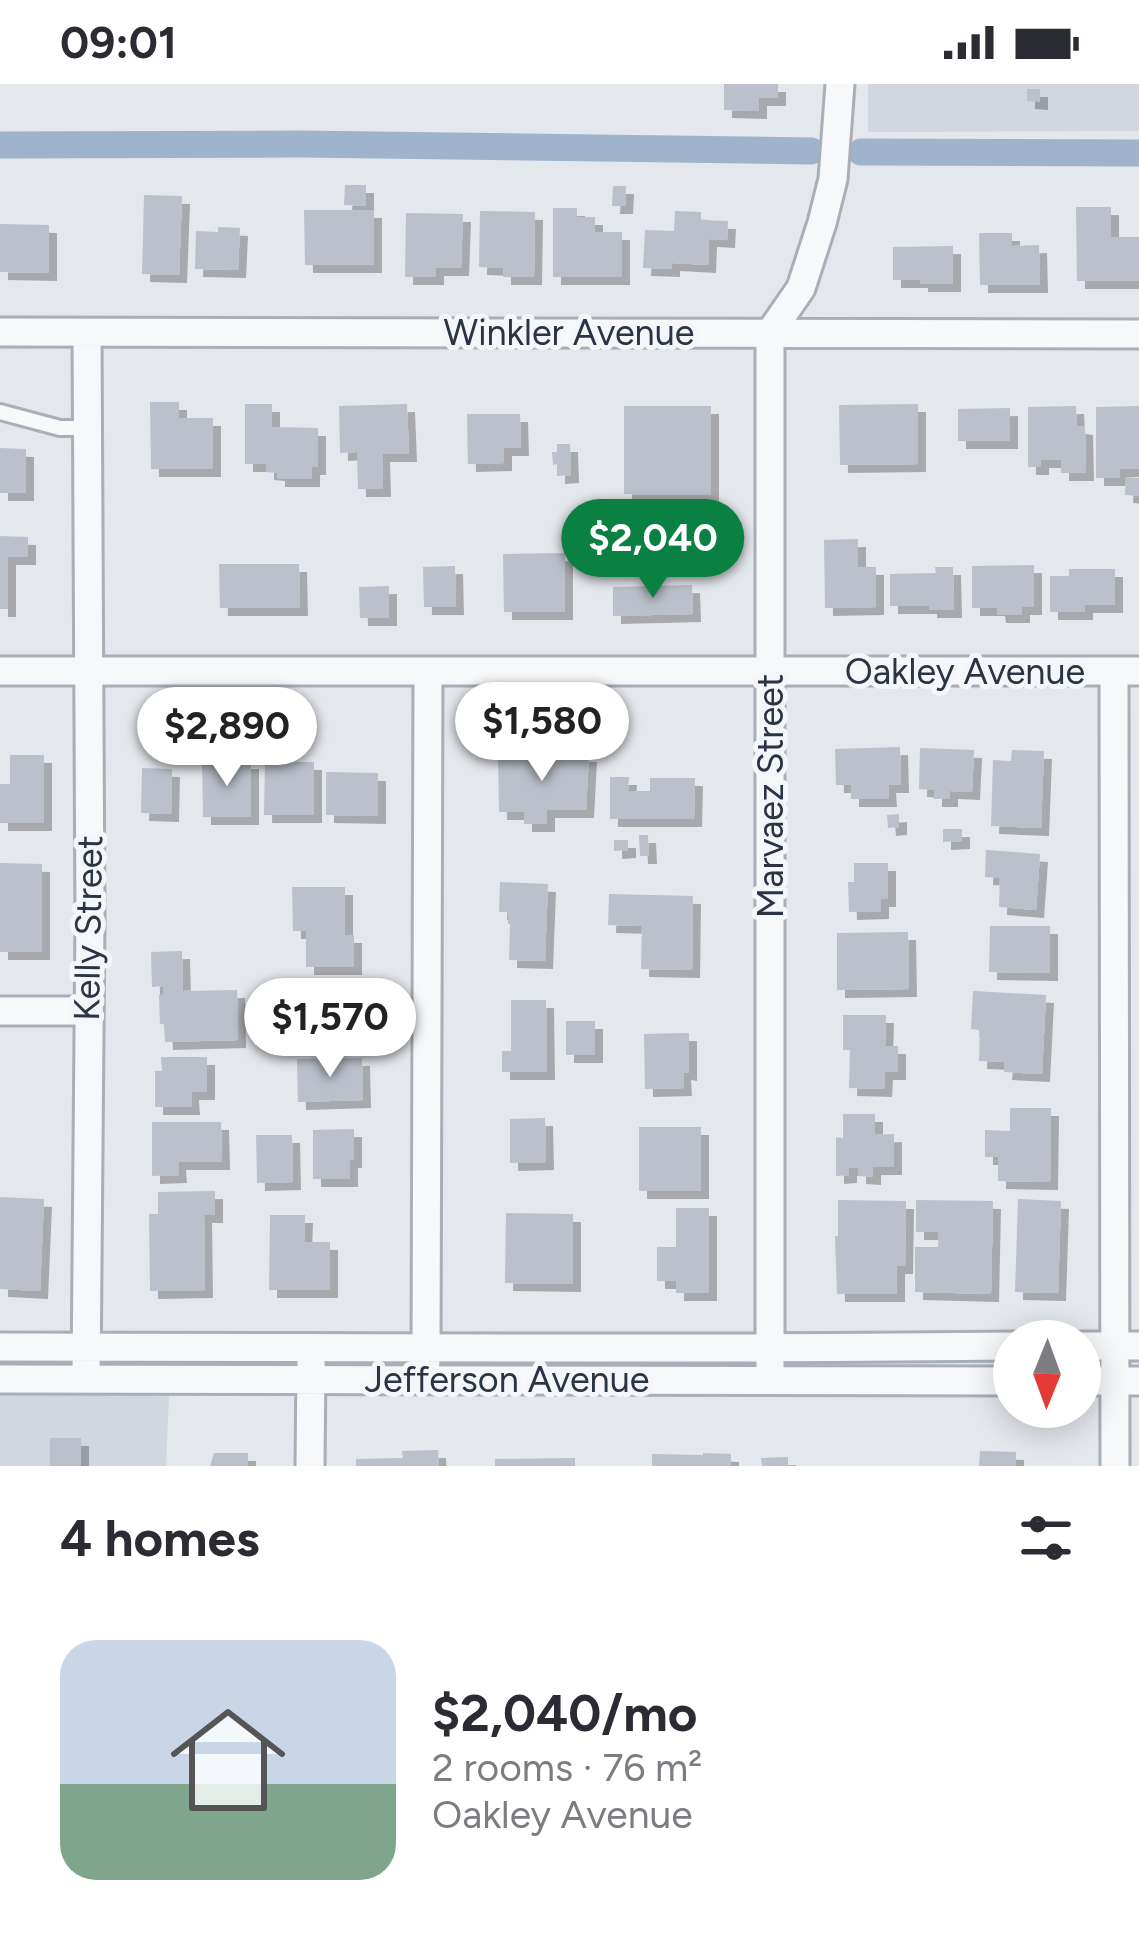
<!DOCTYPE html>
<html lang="en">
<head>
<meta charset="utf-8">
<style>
  body { margin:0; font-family:Figtree,sans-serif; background:#f7f7f7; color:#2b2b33; height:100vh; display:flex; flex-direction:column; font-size:45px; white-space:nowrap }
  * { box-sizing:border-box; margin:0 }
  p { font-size:39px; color:#7c7c81 }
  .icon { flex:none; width:66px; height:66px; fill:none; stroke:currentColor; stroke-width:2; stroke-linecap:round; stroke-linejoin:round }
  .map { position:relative; height:1382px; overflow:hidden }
  .side { display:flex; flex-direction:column; background:#fff; flex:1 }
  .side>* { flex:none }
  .needle { width:78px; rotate:181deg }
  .fabs { position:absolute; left:993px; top:1236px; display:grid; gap:24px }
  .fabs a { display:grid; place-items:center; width:108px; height:108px; border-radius:50%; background:#fff; box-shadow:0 6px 30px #0003; font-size:60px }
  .price { position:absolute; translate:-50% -102px; padding:0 27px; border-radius:42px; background:#fff; color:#222; font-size:39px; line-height:78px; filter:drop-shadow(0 3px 6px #0008) }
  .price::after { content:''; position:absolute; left:50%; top:72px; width:36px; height:27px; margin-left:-18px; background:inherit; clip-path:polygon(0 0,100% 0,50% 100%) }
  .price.on { background:#0b8043; color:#fff }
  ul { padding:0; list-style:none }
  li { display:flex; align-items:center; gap:36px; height:300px; padding:0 60px }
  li+li { border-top:3px solid #e1e1e2 }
  li span { display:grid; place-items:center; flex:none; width:336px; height:240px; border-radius:36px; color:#555 }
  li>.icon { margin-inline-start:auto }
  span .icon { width:144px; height:144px; fill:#fffc; stroke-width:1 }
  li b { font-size:51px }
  h2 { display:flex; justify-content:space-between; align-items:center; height:144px; padding:0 60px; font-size:51px }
  .status { display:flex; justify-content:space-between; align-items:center; height:84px; padding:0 60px; background:#fff; direction:ltr }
  .status svg { height:33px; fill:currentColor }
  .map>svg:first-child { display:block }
  .built { fill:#d2d6de }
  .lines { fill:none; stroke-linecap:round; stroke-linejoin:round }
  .canal { stroke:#9fb4cc; stroke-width:27 }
  .building { fill:#bbc0ca; filter:url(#shadow) }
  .lane-casing { stroke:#a9aeb7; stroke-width:20 }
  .street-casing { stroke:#a9aeb7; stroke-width:33 }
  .lane { stroke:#f7f8fa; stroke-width:14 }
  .street { stroke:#f7f8fa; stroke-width:27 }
  .labels { text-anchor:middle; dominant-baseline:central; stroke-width:10; stroke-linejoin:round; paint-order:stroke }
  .street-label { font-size:36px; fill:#2b3445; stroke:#f4f6f9 }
</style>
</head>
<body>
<div class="status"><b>09:01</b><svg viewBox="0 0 49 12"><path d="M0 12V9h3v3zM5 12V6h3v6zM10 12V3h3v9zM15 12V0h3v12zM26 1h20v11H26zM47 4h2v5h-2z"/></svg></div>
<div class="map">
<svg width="1139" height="1382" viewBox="0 0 1139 1382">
  <defs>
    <filter id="shadow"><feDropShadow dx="8" dy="8" stdDeviation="0" flood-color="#0004"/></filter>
  </defs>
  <rect width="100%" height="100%" fill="#e4e7ec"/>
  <!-- built -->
  <path class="built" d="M868,0H1139V47L868,48Z
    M0,1282L170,1286L166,1382H0Z"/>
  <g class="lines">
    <!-- canal -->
    <path class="canal" d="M0,61L301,60L811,67
      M861,68L1139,69"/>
  </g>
  <!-- building -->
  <path class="building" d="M724,0H778V14H759V27L724,26Z
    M1027,5H1040V18L1027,17Z
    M345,101H366V122L344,121Z
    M613,102H626L625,122H612Z
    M144,111L182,112L179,191L142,190Z
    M1076,123H1111V153H1139V197H1077Z
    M553,124H577V133H595V148H622V193H553Z
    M304,126H374V181H305Z
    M480,127L535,128L534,193H503V184L479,183Z
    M675,127L701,128V136L728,137L727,156L709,155L708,181L672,179V185L643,184L645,146L674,147Z
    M406,129L463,130L461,184H436V193H405Z
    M0,140L49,141V189L0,188Z
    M218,143L240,144L238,186L195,185L196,147L218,148Z
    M979,149H1012V162L1039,161L1040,201H980Z
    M953,162V200H920V196H893V163Z
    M150,318H179V334H213V385H151Z
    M245,320H272V343L318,344V383H312V395H277V389L266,388V380H245Z
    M407,320L409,370H382L383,405H358L357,368L340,369L339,322Z
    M918,320V380L840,381L839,321Z
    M624,322H711V411L624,410Z
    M1076,322L1077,342L1085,343L1086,389H1061V376H1041V383H1028V323Z
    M1139,322V385H1120V394H1096V323Z
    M1010,324V357H958V325Z
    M467,330H520L521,364H504V379L468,380Z
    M557,360H570L571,391L557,392V380L553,381L552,368H557Z
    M0,364L26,365V409H0Z
    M1126,393L1139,394V412L1125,411Z
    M0,452L28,453V473H8V525H0Z
    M858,455V483H876V523L825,524L824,456Z
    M565,469V528H504L503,470Z
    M219,480H299L300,524H220Z
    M1034,481V523H1022V531H998L997,524H972V482Z
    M455,482L456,523H424L423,483Z
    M935,483H953L954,526H929V522H890V490L936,489Z
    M1069,485H1115V521H1085V528H1050V492H1069Z
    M692,501L693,530L613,532V503Z
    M389,502V534H360L359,503Z
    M900,663L901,701H888L889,715H851V701H836L835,665Z
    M920,664L974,666L972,708L950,707V715H934V706L919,705Z
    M1012,666L1044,667L1041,744L991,742L993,676L1011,677Z
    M498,670H589L586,726H547V740H524V728H499Z
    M10,671H44V739H0V700H10Z
    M202,677H251V733H203Z
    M265,678H314V731H264Z
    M142,684L172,685L171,730L141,729Z
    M326,688L378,689V732L326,731Z
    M610,693H629L628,707H650V694H695L694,735H610Z
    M899,730V743L888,744L887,731Z
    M943,745H962V757L943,758Z
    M639,751H648L649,772H640Z
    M614,756H628V766L614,767Z
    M986,766L1040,770L1036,826L999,823L1000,794L985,793Z
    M0,779L42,780V868H0Z
    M854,779H888V815H881V827L849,828L848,798H854Z
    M500,798L548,800L545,877L509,876L510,840H508V828H499Z
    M292,803H345V851H354V883H306V847H293Z
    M609,810L693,812L692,886L641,885L642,842L608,841Z
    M990,842H1050V889L989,888Z
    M908,848L909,905L837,906V849Z
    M182,867L183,907L237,906L238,956L165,958L164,940H160L159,911H163V902L152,903L151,868Z
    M291,905H322V933H292Z
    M973,907L1046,911L1042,990L1004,988L1005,978L979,977L980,946L971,945Z
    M511,916H546L547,988H502V967H511Z
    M843,931H886L885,962H898V988H885L884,1005L849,1004L850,966H843Z
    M566,937H595V971H566Z
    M689,949V989L683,988L684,1004L645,1005L644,950Z
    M161,973H207V1008H191L192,1023H155V987H162Z
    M362,974L363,1016L298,1018L297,975Z
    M1010,1024H1051L1050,1098L998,1097V1073H985V1046L1010,1047Z
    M843,1030H875V1051L894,1050V1083H873V1093L858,1092V1084H849V1091L836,1092V1053L843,1054Z
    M545,1034L546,1078L510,1079V1035Z
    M152,1038H221L222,1078H178L179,1091L152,1092Z
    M639,1043H701V1107H639Z
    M354,1045V1076H350V1095H313V1046Z
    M256,1051H292L293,1098L257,1099Z
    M215,1107V1131H204L205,1206L150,1207L149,1130H158V1108Z
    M0,1113L44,1115L40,1207L0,1205Z
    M1018,1115L1061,1117L1058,1209L1015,1208Z
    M838,1116L906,1117L905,1182H897V1210H837L835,1152H838Z
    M916,1116L993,1117L991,1210L915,1208V1163H938L939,1148H916Z
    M676,1124H709V1209H676V1197H657V1163H676Z
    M506,1129L573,1130V1200L505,1199Z
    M270,1131H305L304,1158H330V1206H269Z
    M50,1354H81V1382H50Z
    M438,1366L439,1382H356V1375L403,1374L402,1367Z
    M980,1367L1016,1368V1382H979Z
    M214,1369H248V1382H210Z
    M703,1369L731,1370V1382H652V1370L703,1371Z
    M788,1373V1382H762L761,1374Z
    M575,1374V1382H495V1375Z"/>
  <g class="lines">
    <defs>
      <path id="lane" d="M0,328L60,344H89"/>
      <path id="street" d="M0,248L1139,250
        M0,587C380,588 759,586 1139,587
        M1114,587L1115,1382
        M0,927H87
        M1080,1262H1139
        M0,1263C338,1263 676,1266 1014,1262
        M426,1278L428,589
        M0,1295L1014,1297
        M86,1295L90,835L87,249
        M770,1295V249L801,204L822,139L833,95L840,0
        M1080,1297H1139
        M310,1382L311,1278"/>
    </defs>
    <!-- lane casing -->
    <use href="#lane" class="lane-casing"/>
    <!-- street casing -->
    <use href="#street" class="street-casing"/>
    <!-- lane -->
    <use href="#lane" class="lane"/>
    <!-- street -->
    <use href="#street" class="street"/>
  </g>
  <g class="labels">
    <!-- street labels -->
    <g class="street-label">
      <text x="569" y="248">Winkler Avenue</text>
      <text x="965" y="587">Oakley Avenue</text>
      <text transform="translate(770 712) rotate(-90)">Marvaez Street</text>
      <text transform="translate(88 844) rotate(-89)">Kelly Street</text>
      <text x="507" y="1295">Jefferson Avenue</text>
    </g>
  </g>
</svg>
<div class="fabs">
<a><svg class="needle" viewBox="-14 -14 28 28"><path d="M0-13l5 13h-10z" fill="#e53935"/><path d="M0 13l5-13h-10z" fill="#7c7c81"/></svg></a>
</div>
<b class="price on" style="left:653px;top:517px">$2,040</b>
<b class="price" style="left:542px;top:700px">$1,580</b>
<b class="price" style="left:227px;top:705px">$2,890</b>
<b class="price" style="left:330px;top:996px">$1,570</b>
</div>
<section class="side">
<h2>4 homes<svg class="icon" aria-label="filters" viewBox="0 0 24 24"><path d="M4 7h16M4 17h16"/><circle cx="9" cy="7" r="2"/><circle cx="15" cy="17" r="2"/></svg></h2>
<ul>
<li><span style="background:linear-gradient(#c9d6e8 60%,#7fa58c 0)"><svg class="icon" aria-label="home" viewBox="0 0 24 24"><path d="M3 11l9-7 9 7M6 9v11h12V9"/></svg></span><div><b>$2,040/mo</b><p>2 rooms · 76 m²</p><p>Oakley Avenue</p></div></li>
</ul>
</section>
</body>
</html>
